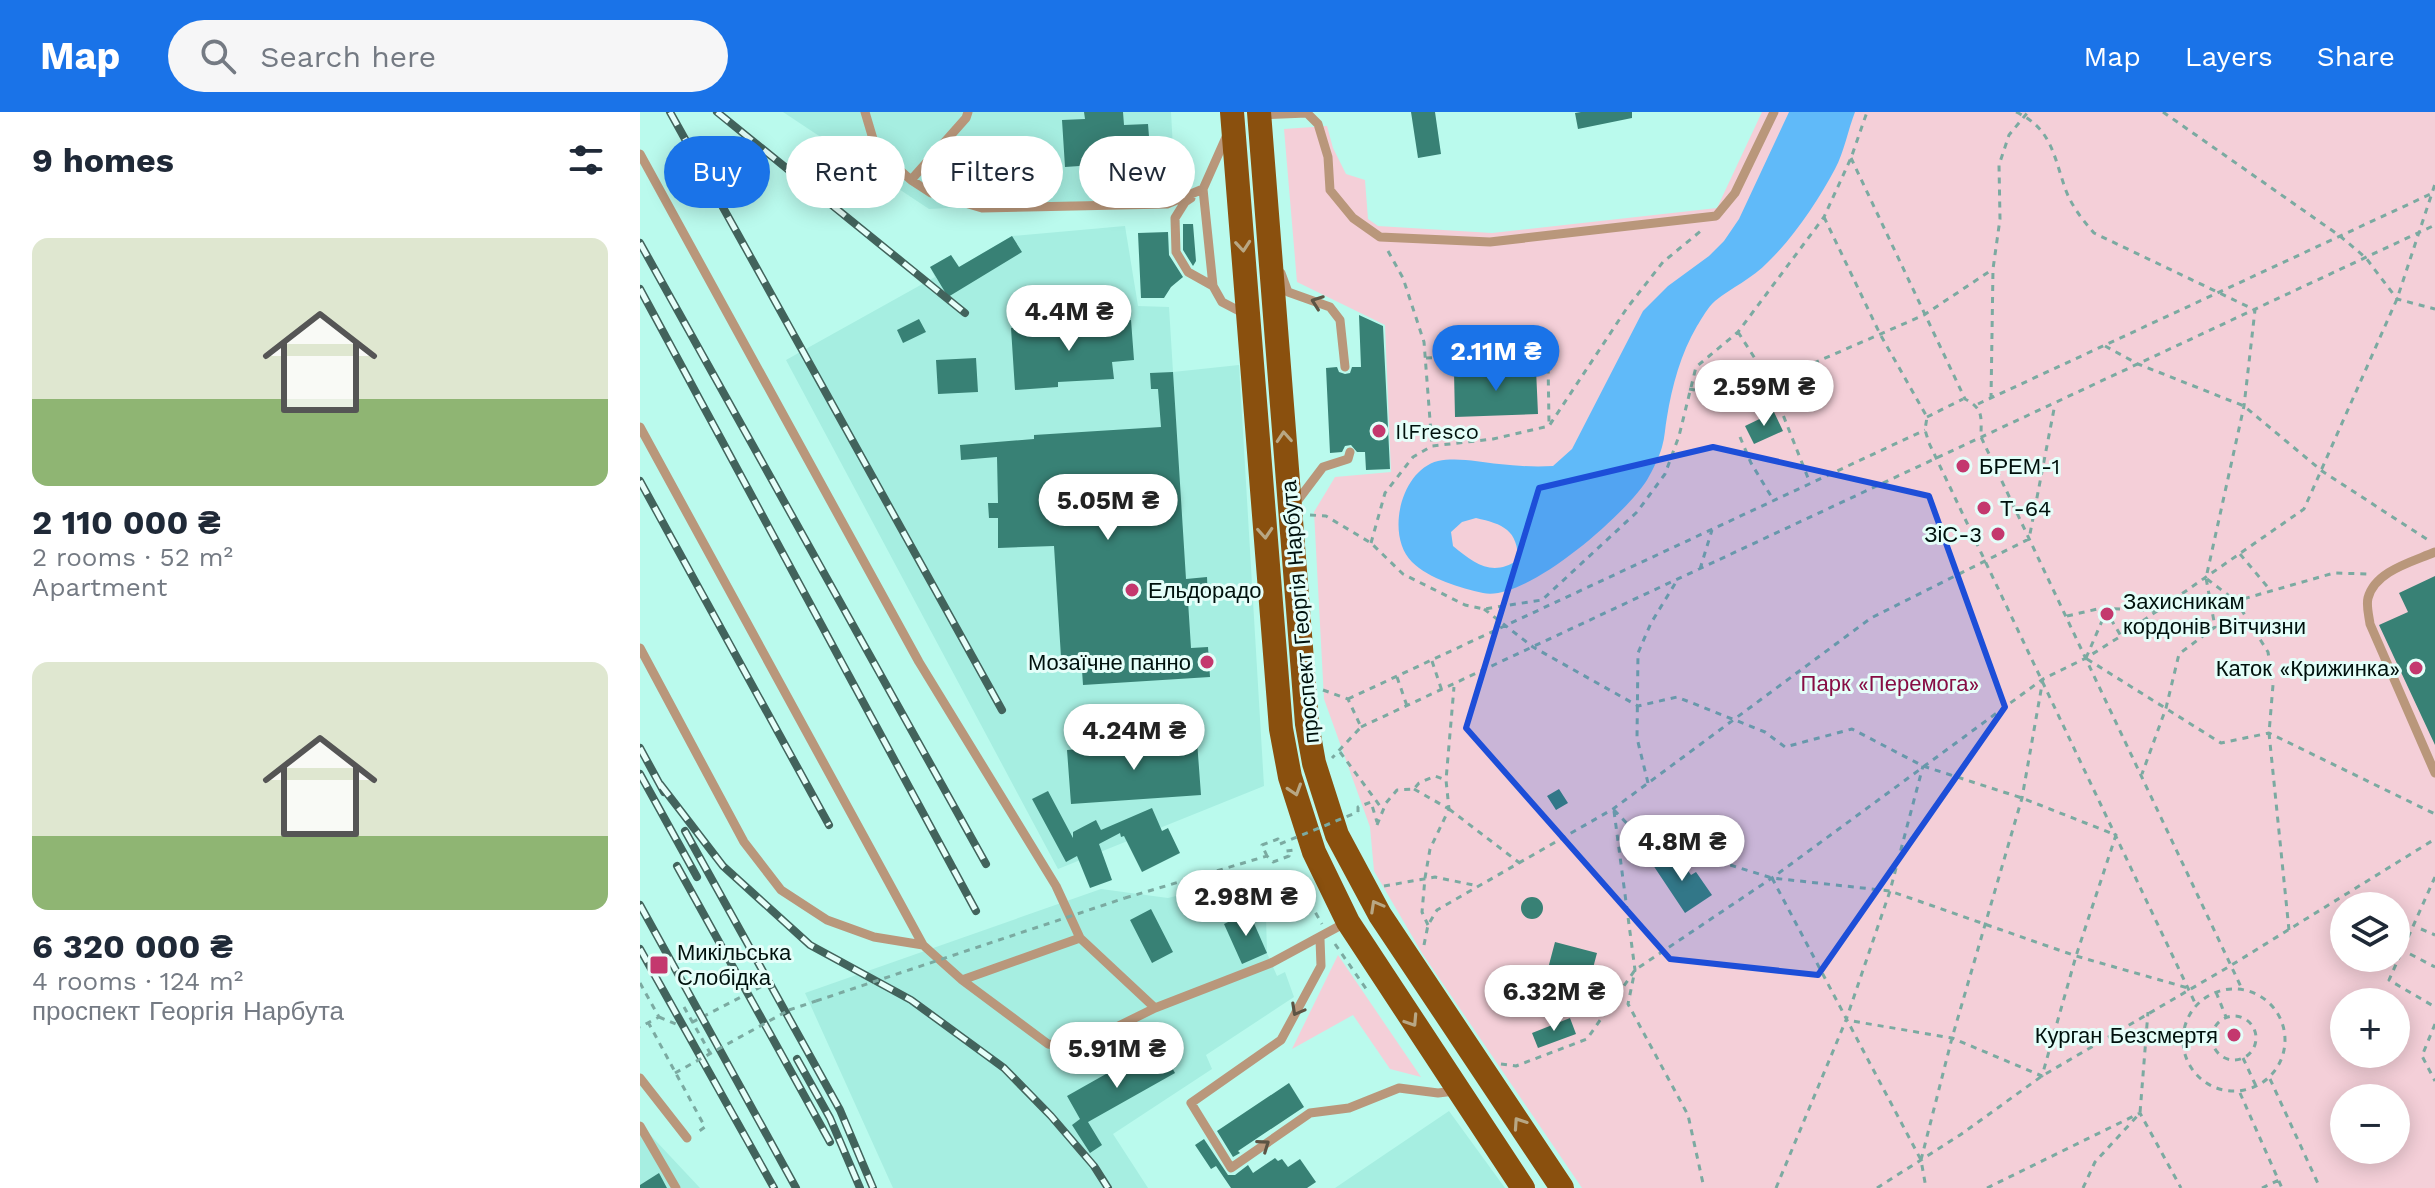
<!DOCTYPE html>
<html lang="en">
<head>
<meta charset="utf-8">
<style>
  body { margin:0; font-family:"Work Sans",sans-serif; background:#f6f6f7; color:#1f2937; height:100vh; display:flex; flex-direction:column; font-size:30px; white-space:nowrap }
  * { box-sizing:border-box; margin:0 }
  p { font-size:26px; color:#747a83 }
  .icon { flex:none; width:44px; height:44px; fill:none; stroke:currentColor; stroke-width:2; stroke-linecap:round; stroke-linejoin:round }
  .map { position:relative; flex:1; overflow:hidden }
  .sheet { display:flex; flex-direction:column; background:#fff; width:640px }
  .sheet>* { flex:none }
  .guide { position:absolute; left:24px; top:24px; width:760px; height:72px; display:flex; gap:16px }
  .buttons { position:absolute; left:1690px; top:780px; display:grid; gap:16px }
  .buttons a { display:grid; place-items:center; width:80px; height:80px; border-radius:50%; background:#fff; box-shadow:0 4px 20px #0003; font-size:40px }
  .price { position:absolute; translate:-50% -68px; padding:0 18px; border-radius:28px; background:#fff; color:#222; font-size:26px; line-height:52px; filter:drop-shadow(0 2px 4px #0008) }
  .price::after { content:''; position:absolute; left:50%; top:48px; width:24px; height:18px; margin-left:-12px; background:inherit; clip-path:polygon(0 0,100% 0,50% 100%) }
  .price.active { background:#1a73e8; color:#fff }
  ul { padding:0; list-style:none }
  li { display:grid; align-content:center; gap:16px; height:424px; padding:0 32px }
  li span { display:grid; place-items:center; height:248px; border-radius:16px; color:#555 }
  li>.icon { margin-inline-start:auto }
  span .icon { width:144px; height:144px; fill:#fffc; stroke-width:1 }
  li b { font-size:34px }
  h2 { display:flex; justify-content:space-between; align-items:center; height:96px; padding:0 32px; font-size:34px }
  .chip { padding:0 28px; border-radius:36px; background:#fff; box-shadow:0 4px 20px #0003; font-size:28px; line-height:72px }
  .chip.active { background:#1a73e8; color:#fff }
  header { display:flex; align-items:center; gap:48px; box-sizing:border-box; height:112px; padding:0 40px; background:#1a73e8; color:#fff }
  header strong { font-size:38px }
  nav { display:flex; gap:44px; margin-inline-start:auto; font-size:28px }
  .search { width:560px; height:72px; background:#f6f6f7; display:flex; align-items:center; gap:20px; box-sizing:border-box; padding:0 28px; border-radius:44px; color:#747a83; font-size:30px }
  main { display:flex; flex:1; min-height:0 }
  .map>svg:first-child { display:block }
  .built { fill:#a6eee1 }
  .green { fill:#f4cfd8; fill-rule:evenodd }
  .water { fill:#60baf9; fill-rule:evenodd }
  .building { fill:#388175 }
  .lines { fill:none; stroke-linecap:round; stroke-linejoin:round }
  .path { stroke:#7baaa1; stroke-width:3; stroke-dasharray:6 6; stroke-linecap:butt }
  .service { stroke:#b9977b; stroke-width:9 }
  .primary { stroke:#8a500e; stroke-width:24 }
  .rail-casing { stroke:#42635c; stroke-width:8 }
  .rail { stroke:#e5fef9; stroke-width:5; stroke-dasharray:15; stroke-linecap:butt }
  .path-bridge { stroke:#7baaa1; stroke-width:3; stroke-dasharray:6 6; stroke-linecap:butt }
  .oneway { stroke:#b8a784 }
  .oneway2 { stroke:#5c5444 }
  .marked { fill:#1d4ed8; fill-opacity:0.2; stroke:#1d4ed8; stroke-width:6; stroke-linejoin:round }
  .poi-dot { fill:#c4386e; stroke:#e5fef9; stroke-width:3 }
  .labels { text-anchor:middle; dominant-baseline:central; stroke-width:6; stroke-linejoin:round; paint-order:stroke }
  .poi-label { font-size:22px; fill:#00110d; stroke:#e5fef9; text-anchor:start }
  .street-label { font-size:22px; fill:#00110d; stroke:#e5fef9 }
  .park-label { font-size:22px; fill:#870e44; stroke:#e5fef9 }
</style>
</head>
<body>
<header>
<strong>Map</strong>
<div class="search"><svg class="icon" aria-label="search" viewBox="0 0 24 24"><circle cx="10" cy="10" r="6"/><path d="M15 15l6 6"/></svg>Search here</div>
<nav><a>Map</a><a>Layers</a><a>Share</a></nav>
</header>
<main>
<section class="sheet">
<h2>9 homes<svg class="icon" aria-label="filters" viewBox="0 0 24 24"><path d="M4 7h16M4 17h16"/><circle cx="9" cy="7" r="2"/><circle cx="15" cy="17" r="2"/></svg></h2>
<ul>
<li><span style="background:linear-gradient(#dfe7d0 65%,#8fb573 0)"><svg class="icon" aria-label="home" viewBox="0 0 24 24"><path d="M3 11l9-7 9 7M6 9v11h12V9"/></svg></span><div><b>2 110 000 ₴</b><p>2 rooms · 52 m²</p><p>Apartment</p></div></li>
<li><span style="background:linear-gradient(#dfe7d0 70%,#8fb573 0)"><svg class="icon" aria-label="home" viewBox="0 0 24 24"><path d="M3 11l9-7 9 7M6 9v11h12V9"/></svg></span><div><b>6 320 000 ₴</b><p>4 rooms · 124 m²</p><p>проспект Георгія Нарбута</p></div></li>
</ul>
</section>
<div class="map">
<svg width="1795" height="1076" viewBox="0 0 1795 1076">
  <rect width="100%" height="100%" fill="#bafaed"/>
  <!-- built -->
  <path class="built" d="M143,0H531L535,73L528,85L289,97Z
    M485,114L498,194L529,195L533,260L599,253L624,674L418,757L146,248L295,165L290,155L311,143L319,155L372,124Z
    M608,766L626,804L627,841L637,864L645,860L654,885L566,943L572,957L473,1022L508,1076H253L165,881L461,777L528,786Z
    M809,999L865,1076H695Z
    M0,1012L60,1076H0Z"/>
  <!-- green -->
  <path class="green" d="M1122,0H1795V1076H942L782,841L734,759L730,715L684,587L674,400L695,365L751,360L745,213L657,170L644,17L687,14L693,36L706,62L725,68L728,107L738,114L852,121L1077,96ZM1704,794H1756V846H1704ZM1704,890H1756V942H1704ZM1704,986H1756V1038H1704Z
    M698,843L781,965L750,957L713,903L652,937Z"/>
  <!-- water -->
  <path class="water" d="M1149,0H1215C1208,18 1204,40 1195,57C1178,89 1154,125 1128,150C1112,167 1092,175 1075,189C1068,195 1062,206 1057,214C1041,241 1032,274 1027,305C1025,315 1025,325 1022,335C1019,345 1013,358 1007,368C986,402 885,491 843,481C821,476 789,467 772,450C745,423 761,358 798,349C817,345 840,350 859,352C877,354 894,355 913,354L932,337L1003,199L1028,174L1069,144L1084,129L1099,107ZM836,406C863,412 878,418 878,448C852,465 835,452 813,434L811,420L822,410Z"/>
  <!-- building -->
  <path class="building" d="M444,0H483L484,13L508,12L511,50H501L502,62L484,63L483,51L425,55L422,8L445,7Z
    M771,0H795L801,42L778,46Z
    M941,0H992V6L938,17L935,1Z
    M543,112H553L556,149L553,154L543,138Z
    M528,120L529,143L543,165L531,175L524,186H501L498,121Z
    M372,124L382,140L308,185L290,155L311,143L319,155Z
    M719,203L743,214L750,357L726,358L725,340H717L711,333L705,334L702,340L690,341L686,256L697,255L699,260L705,262L710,261L712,255H721Z
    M279,207L286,220L263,231L257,218Z
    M491,208L494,248L472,250L474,267L418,270V275L375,278L371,216Z
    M336,246L338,280L298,282L296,248Z
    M896,257L898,302L815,305L814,260Z
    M533,260L546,467L567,465L568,488L548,489L551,536L568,535L570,565L443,573L441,543L421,545L414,434L358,436V406H349L348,391H358L357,345L321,348L320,333L394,327V323L521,315L518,277H511L510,261Z
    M1134,300L1143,319L1114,332L1105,314Z
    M1795,464V633L1739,513L1768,500L1759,481Z
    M557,629L561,683L431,692L427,638Z
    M919,677L928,691L916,698L907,684Z
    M408,679L433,726V720L456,708L461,718L512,696L522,719L528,716L540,741L502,760L484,724L481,725L480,721L459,732L472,768L450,776L437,744L426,750L392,687Z
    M1037,743L1051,763L1056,760L1072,783L1045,801L1013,753L1026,745L1028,748Z
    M881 796a11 11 0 1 1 22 0a11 11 0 1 1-22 0Z
    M511,797L533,840L512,851L490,808Z
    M609,800L627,841L602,852L584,812Z
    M915,830L957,841L943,894L901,883Z
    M930,906L936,922L898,936L892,921Z
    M519,932L535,961L448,1010L462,1033L450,1041L432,1013L440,1007L427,984Z
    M649,971L664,995L598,1039L600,1041L593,1045L577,1019Z
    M564,1027L588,1063H595L608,1053L613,1061L635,1046L638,1049L642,1047L648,1055L660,1047L676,1070L667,1076H591L576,1054L571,1057L555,1033Z
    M19,1061L27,1076H0V1073Z"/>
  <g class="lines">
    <!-- path -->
    <path class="path" d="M1376,0C1410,16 1413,40 1424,73C1430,92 1441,106 1454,121L1615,198L1604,294L1566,466L1575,515L1539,542L1526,596L1502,662
      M1523,0L1700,124L1726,146L1757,187L1795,197
      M1211,46L1325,287C1344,297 1341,305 1341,325L1602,877
      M1184,105L1240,222L1287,305L1285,318L1289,331L1556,893
      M748,139L763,166L784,230L792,334
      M1098,220L1130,270L1170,371
      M1465,234L1498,252L1604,294L1682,359L1788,428
      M786,246L895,240L908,248L909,312
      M1049,277L1096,285L1284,203L1353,157
      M1351,287L1353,157L1360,107L1359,53L1369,23L1388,0
      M1338,292L1795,80
      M1287,305L1323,287
      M1100,325L1111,351L1134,389
      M670,403L686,404L731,431L763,462L825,493L844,497L902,488L997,400L1025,362L1039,324L1056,255L1098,220L1184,105L1211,46L1227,0
      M731,431L745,381L773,345L792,334L853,327L909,314L987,196L1023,150L1062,118
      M1600,442L1631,479
      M1060,457L1072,418
      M1567,467L1596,489
      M844,497L893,535L998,594L1037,585L1125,620L1145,635L1212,617L1283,654L1382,686L1476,723L1436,844L1402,964L1312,926L1206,908
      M1427,504L1462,496L1519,499
      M1446,546L1462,509H1472L1481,524
      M1447,547L1581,631L1629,621L1795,702
      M792,549L802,579
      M757,565L767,594
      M683,578L708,587L721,615L692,646
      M708,587L1285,318
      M721,615L1795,113
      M700,640L743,698
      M1008,671L997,626L998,541L1011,511L1036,470
      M774,677L809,697
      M809,697L881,752
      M974,698L1000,725L1132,766L1250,779L1436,844L1548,876
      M974,699L995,858L988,892L1048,1003L1064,1076
      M718,700V695L731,690L737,710
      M737,713L746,691L757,678L774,677L779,671L795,664L806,668
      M627,744L622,733L638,727L640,732
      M1795,765L1749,868L1795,895
      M1132,766L1281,1048L1286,1076
      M664,767L670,791L682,812
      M744,774L795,765L838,774
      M485,786L627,744L633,750L649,744L646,739L654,738
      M788,813L782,800L785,766L790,737L809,697L806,668L814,575
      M1781,817L1795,823
      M1649,818L1629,621L1633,573L1628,540L1596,489L1694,461L1729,462
      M695,832L729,881
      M784,833L788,813L797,798L973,697L1231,506L1389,427L1415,292
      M1770,842L1795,855
      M0,871L19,905L0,915
      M1543 928a51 51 0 1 1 102 0a51 51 0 1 1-102 0Z
      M1576,880L1586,905
      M44,895L70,941
      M149,898L176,889
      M1572 926a22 22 0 1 1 44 0a22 22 0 1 1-44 0Z
      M19,905L43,915L128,871
      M8,910L65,1015L58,1020
      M1795,912L1782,944L1795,969
      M1603,946L1616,974
      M861,952L876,954L947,927L995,858L1132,766L1403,567L1446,546L1481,524L1664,397L1757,187L1795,72
      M1630,967L1680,1076
      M1600,981L1642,1076
      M1281,1048L1312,926L1382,686L1403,567
      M1136,1076L1206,908L1250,779L1283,654
      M1237,1076L1320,1023L1402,964L1590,854L1795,727
      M1347,1076L1500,1001L1541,1076
      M1443,1076L1455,1050L1500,1001L1508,900
      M1622,1076L1639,1068"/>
    <!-- service -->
    <path class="service" d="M225,0L236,37L271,68L291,81L342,96L527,92L563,77
      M620,3L667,1L678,12L688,45L690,78L713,106L740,125L850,130L1076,104L1095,81L1134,0
      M0,42L279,550L416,774L440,826L515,896
      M271,68L326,6L328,0
      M551,86L545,90L535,106L536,140L548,160L573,174L582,190L605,202
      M641,161L648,180L690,195L700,208L705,255
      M573,174L563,77L587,23
      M0,315L283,833
      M655,392L683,355L708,347L710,340
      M1795,440C1772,450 1735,459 1728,486C1726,494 1729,504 1730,512L1795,661
      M0,536L104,730L141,778L187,808L234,825L283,833L322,868L408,932L434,936L515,896L631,851L705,811
      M680,827L681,854L641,928L551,991L591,1056L670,1001L709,996L759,976L798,981L815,979
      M322,868L440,826
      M0,966L47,1026
      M0,1014L36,1076"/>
    <!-- primary -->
    <path class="primary" d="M592,0L641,617L650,665L674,740L708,810L883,1076
      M619,0L667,612L674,651L697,723L740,803L922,1076"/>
    <defs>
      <path id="rail" d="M30,0L362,598
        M77,0L325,201
        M0,131L346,752
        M0,177L336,799
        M0,369L189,713
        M0,636L24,680
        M0,662L57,765
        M20,672L83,754L170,833L271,888L364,956L411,1004L454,1054L468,1076
        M45,719L200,998L233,1076
        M37,754L190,1030
        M0,793L156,1076
        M0,837L134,1076
        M157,947L190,1006L220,1076"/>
    </defs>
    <!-- rail casing -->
    <use href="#rail" class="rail-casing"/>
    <!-- rail -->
    <use href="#rail" class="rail"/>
    <!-- path-bridge -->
    <path class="path-bridge" d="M640,732L718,700
      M176,889L485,786
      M35,961L149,898"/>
  </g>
  <!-- one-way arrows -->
  <defs><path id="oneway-chevron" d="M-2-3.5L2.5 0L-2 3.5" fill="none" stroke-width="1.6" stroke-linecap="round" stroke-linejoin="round" transform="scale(2)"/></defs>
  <g class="oneway">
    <use href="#oneway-chevron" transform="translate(603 134) rotate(85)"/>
    <use href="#oneway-chevron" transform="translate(644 325) rotate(-94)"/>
    <use href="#oneway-chevron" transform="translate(625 421) rotate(86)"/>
    <use href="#oneway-chevron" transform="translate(655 678) rotate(72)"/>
    <use href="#oneway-chevron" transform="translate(736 794) rotate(-119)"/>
    <use href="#oneway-chevron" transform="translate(772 909) rotate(57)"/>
    <use href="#oneway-chevron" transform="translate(879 1011) rotate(-124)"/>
  </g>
  <g class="oneway2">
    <use href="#oneway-chevron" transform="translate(677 190) rotate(-160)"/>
    <use href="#oneway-chevron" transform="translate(657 898) rotate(119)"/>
    <use href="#oneway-chevron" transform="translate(624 1033) rotate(-35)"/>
  </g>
  <!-- marked area -->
  <path class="marked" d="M1073,335L1289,384L1365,595L1178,863L1030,847L826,616L899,376Z"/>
  <!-- markers -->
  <g class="poi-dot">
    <circle cx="739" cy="319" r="8"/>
    <circle cx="1323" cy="354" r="8"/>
    <circle cx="1344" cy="396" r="8"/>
    <circle cx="1358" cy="422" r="8"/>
    <circle cx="492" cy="478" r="8"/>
    <circle cx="1467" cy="502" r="8"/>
    <circle cx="567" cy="550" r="8"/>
    <circle cx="1776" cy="556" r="8"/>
    <rect x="9" y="843" width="20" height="20" rx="4"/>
    <circle cx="1594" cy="923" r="8"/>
  </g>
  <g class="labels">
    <!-- poi labels -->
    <g class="poi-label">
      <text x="755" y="319">IlFresco</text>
      <text x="1339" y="354">БРЕМ-1</text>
      <text x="1360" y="396">Т-64</text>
      <text x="1342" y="422" text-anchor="end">ЗіС-3</text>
      <text x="508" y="478">Ельдорадо</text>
      <text x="1483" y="489">Захисникам<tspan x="1483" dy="25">кордонів Вітчизни</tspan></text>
      <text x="551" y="550" text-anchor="end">Мозаїчне панно</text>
      <text x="1760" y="556" text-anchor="end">Каток «Крижинка»</text>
      <text x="37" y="840">Микільська<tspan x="37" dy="25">Слобідка</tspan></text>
      <text x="1578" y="923" text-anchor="end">Курган Безсмертя</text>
    </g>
    <!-- street labels -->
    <g class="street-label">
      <text transform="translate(660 500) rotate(-95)">проспект Георгія Нарбута</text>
    </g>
    <!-- park labels -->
    <g class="park-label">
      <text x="1250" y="571">Парк «Перемога»</text>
    </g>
  </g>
</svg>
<div class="buttons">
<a><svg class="icon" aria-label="layers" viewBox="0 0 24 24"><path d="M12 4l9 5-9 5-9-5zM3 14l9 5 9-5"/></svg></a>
<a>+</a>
<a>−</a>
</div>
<b class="price" style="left:429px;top:241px">4.4M ₴</b>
<b class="price active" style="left:856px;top:281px">2.11M ₴</b>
<b class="price" style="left:1124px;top:316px">2.59M ₴</b>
<b class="price" style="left:468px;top:430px">5.05M ₴</b>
<b class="price" style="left:494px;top:660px">4.24M ₴</b>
<b class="price" style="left:1042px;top:771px">4.8M ₴</b>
<b class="price" style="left:606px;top:826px">2.98M ₴</b>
<b class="price" style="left:914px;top:921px">6.32M ₴</b>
<b class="price" style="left:477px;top:978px">5.91M ₴</b>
<div class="guide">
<a class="chip active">Buy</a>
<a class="chip">Rent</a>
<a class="chip">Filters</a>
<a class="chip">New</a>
</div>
</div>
</main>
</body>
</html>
